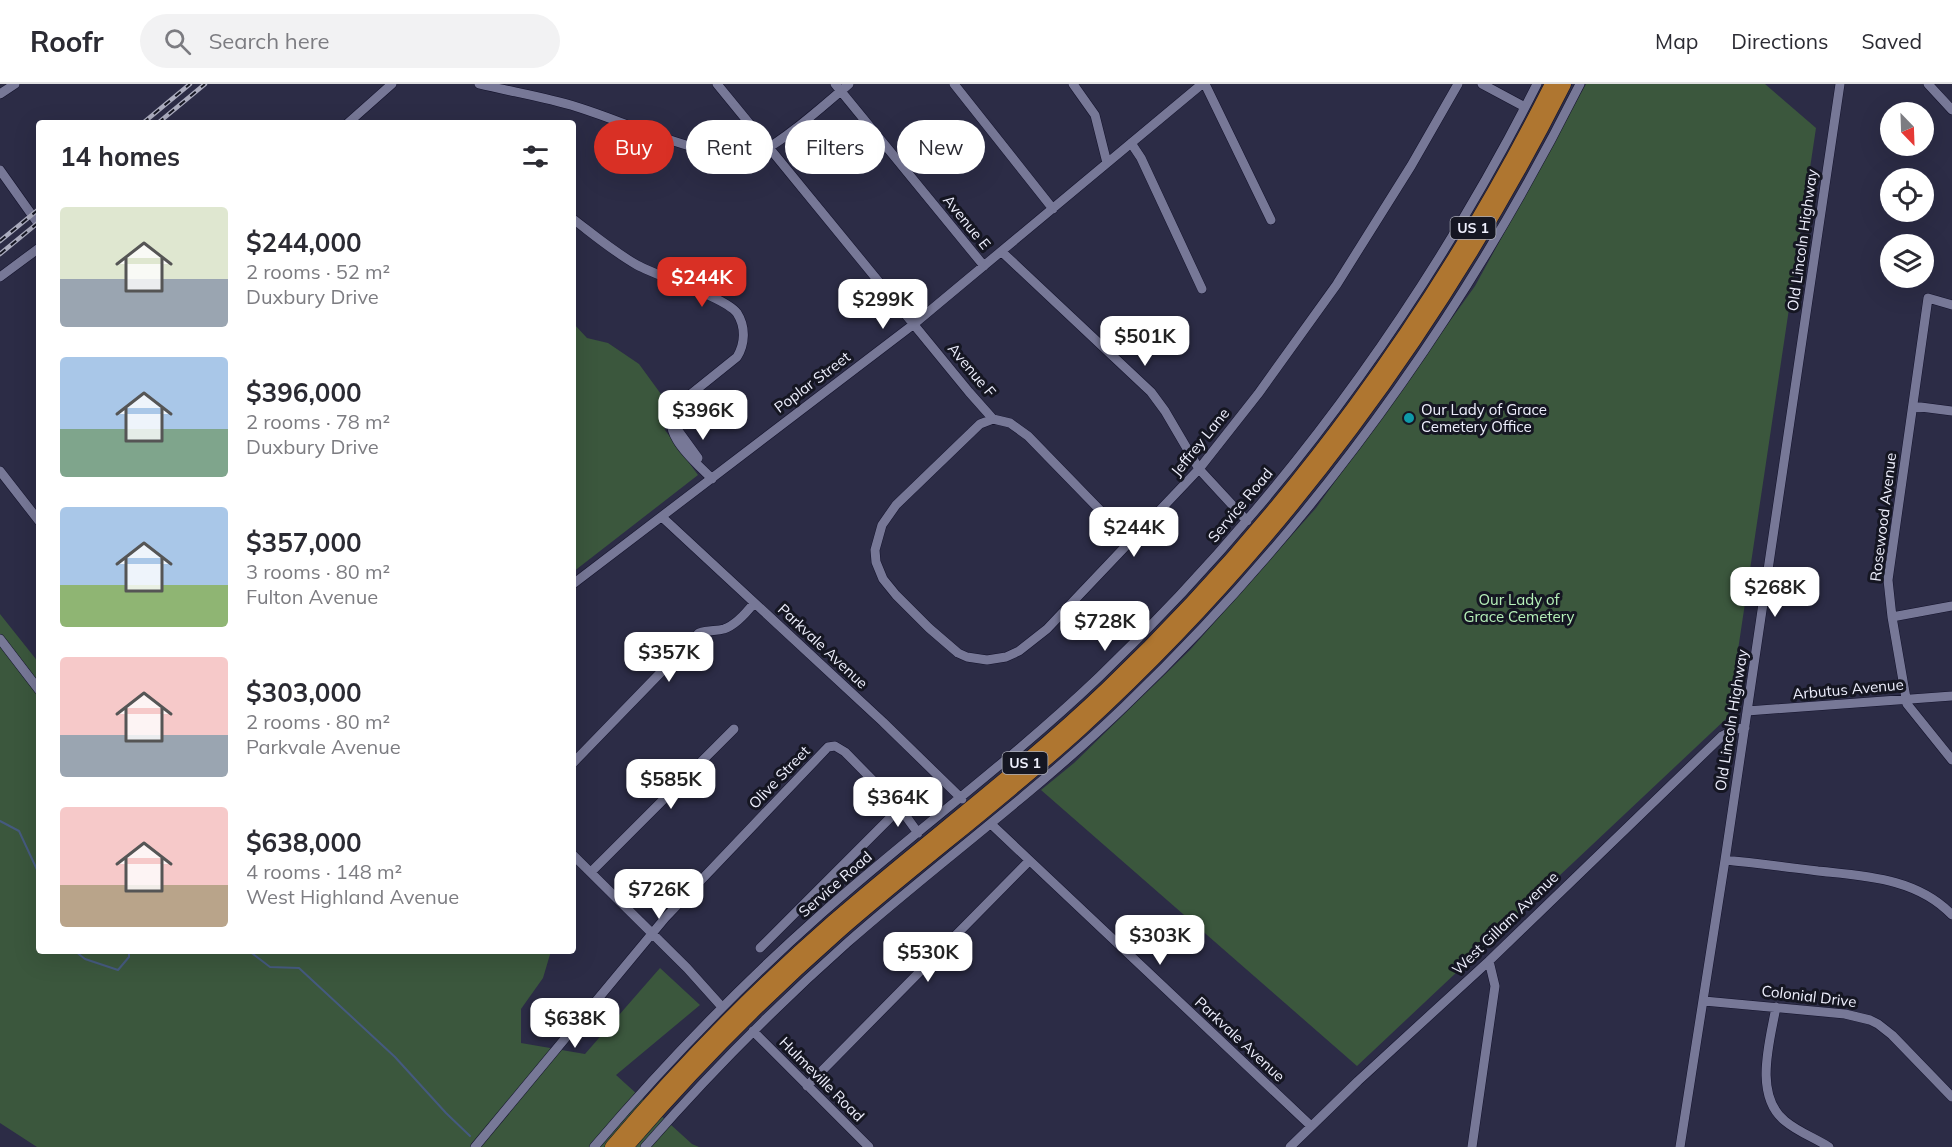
<!DOCTYPE html>
<html lang="en">
<head>
<meta charset="utf-8">
<style>
  body { margin:0; font-family:Mulish,sans-serif; background:#f2f2f3; color:#2b2b33; height:100vh; display:flex; flex-direction:column; font-size:22px; white-space:nowrap }
  * { box-sizing:border-box; margin:0 }
  p { font-size:20px; color:#7c7c81 }
  .icon { flex:none; width:33px; height:33px; fill:none; stroke:currentColor; stroke-width:2; stroke-linecap:round; stroke-linejoin:round }
  .map { position:relative; flex:1; overflow:hidden }
  .panel { position:absolute; left:36px; top:36px; width:540px; height:834px; display:flex; flex-direction:column; background:#fff; border-radius:6px; box-shadow:0 6px 24px #0002 }
  .panel>* { flex:none }
  .banner { position:absolute; left:594px; top:36px; width:570px; height:54px; display:flex; gap:12px }
  .needle { width:39px; rotate:157deg }
  .tools { position:absolute; left:1880px; top:18px; display:grid; gap:12px }
  .tools a { display:grid; place-items:center; width:54px; height:54px; border-radius:50%; background:#fff; box-shadow:0 6px 24px #0002; font-size:30px }
  .price { position:absolute; translate:-50% -51px; padding:0 14px; border-radius:12px; background:#fff; color:#222; font-size:20px; line-height:39px; filter:drop-shadow(0 2px 3px #0008) }
  .price::after { content:''; position:absolute; left:50%; top:36px; width:18px; height:14px; margin-left:-9px; background:inherit; clip-path:polygon(0 0,100% 0,50% 100%) }
  .price.selected { background:#d93025; color:#fff }
  ul { padding:0; list-style:none }
  li { display:flex; align-items:center; gap:18px; height:150px; padding:0 24px }
  li span { display:grid; place-items:center; flex:none; width:168px; height:120px; border-radius:6px; color:#555 }
  li>.icon { margin-inline-start:auto }
  span .icon { width:72px; height:72px; fill:#fffc; stroke-width:1 }
  li b { font-size:26px }
  h2 { display:flex; justify-content:space-between; align-items:center; height:72px; padding:0 24px; font-size:26px }
  .tag { padding:0 21px; border-radius:27px; background:#fff; box-shadow:0 6px 24px #0002; font-size:21px; line-height:54px }
  .tag.selected { background:#d93025; color:#fff }
  header { display:flex; align-items:center; gap:36px; box-sizing:border-box; height:84px; padding:0 30px; background:#fff; border-bottom:2px solid #e1e1e2 }
  header strong { font-size:28px }
  nav { display:flex; gap:33px; margin-inline-start:auto; font-size:21px }
  .search { width:420px; height:54px; background:#f2f2f3; display:flex; align-items:center; gap:15px; box-sizing:border-box; padding:0 21px; border-radius:33px; color:#7c7c81; font-size:22px }
  .map>svg:first-child { display:block }
  .green { fill:#3b573d }
  .lines { fill:none; stroke-linecap:round; stroke-linejoin:round }
  .stream { stroke:#455a7f; stroke-width:2 }
  .minor-casing { stroke:#14132c; stroke-width:10 }
  .highway-casing { stroke:#14132c; stroke-width:15 }
  .minor { stroke:#777897; stroke-width:9 }
  .highway { stroke:#af7630; stroke-width:14 }
  .rail-casing { stroke:#abacbe; stroke-width:4.5 }
  .rail { stroke:#151622; stroke-width:2; stroke-dasharray:7; stroke-linecap:butt }
  .culture-dot { fill:#0f9aa8; stroke:#151622; stroke-width:2 }
  .labels { text-anchor:middle; dominant-baseline:central; stroke-width:6; stroke-linejoin:round; paint-order:stroke }
  .shield { fill:#151622; stroke:#adaebb; stroke-width:1.5 }
  .shield-label { font-size:14px; font-weight:bold; fill:#eeeffd }
  .street-label { font-size:15px; fill:#eeeffd; stroke:#151622 }
  .poi-label { font-size:15px; fill:#eeeffd; stroke:#151622; text-anchor:start }
  .park-label { font-size:15px; fill:#b6f1b9; stroke:#151622 }
</style>
</head>
<body>
<header>
<strong>Roofr</strong>
<div class="search"><svg class="icon" aria-label="search" viewBox="0 0 24 24"><circle cx="10" cy="10" r="6"/><path d="M15 15l6 6"/></svg>Search here</div>
<nav><a>Map</a><a>Directions</a><a>Saved</a></nav>
</header>
<div class="map">
<svg width="1952" height="1063" viewBox="0 0 1952 1063">
  <rect width="100%" height="100%" fill="#2c2c46"/>
  <!-- green -->
  <path class="green" d="M1586,0H1765L1816,44L1728,633L1357,982L1041,706L1074,679L1190,566L1316,424L1475,202Z
    M573,239L587,254L608,259L639,280L666,317L664,340L665,346L698,391L573,488Z
    M0,530L39,579V867H551L543,894L521,925V959L585,970L660,884L700,921L616,991L692,1060L699,1063H37L0,1039Z"/>
  <g class="lines">
    <!-- stream -->
    <path class="stream" d="M0,737L19,747L39,790
      M75,867L85,875L118,886L129,873V867
      M249,867L270,883L299,884L395,973L446,1029L470,1052"/>
    <defs>
      <path id="minor" d="M479,0C512,8 545,13 577,23C621,36 716,81 757,69C779,62 830,16 849,0
        M717,0L969,308L993,335L1010,339L1028,352L1131,458
        M835,0L984,182
        M954,0L1053,125
        M1073,0L1095,31L1107,79
        M1205,0L1271,136
        M1482,0L1525,23
        M1928,0L1952,26
        M0,10L15,0
        M348,39L392,0
        M1131,59L1141,74L1202,205
        M0,86L39,141
        M573,135C594,151 614,168 637,181C659,193 725,213 737,229C746,243 745,260 737,273L676,322C658,349 695,377 712,395
        M1002,168L1151,308L1165,327L1199,385L1247,437
        M0,193L39,164
        M1952,221L1928,214L1888,496L1892,533L1907,620L1952,676
        M1913,322L1952,327
        M993,335L980,340L896,421L882,441L875,466L876,478L883,495L896,511L929,544L958,569L967,573L987,576L1006,573L1019,567L1047,545L1199,385L1258,310L1337,200L1411,82L1458,0
        M674,341L698,374
        M0,387L39,437
        M662,433L883,638L962,715
        M573,500L914,240L1202,0
        M1892,533L1952,522
        M0,555L39,606
        M1747,627L1952,612
        M573,679L699,549C708,546 716,547 724,545C736,541 747,528 754,519
        M991,740L1311,1042
        M573,771L687,884L722,923
        M1725,776C1756,779 1787,783 1818,787C1865,792 1917,794 1952,831
        M591,788L734,645
        M760,864L900,724
        M1704,917L1845,930L1870,936L1878,940L1892,951L1952,1013
        M1776,923C1770,957 1753,1011 1785,1037C1798,1048 1815,1054 1829,1063
        M753,947L869,1063
        M807,1002L1029,777
        M475,1063L665,834L828,663L835,662L845,668L900,724L918,749
        M594,1063C664,981 739,903 820,831C911,750 1010,678 1099,593C1277,422 1425,221 1537,0
        M645,1063C708,991 775,923 847,859C938,779 1037,707 1125,622C1312,443 1464,231 1580,0
        M1290,1063L1358,997L1489,877L1722,652L1736,645L1745,644
        M1472,1063L1495,902L1489,877
        M1680,1063L1725,776L1840,0"/>
      <path id="highway" d="M612,1063C680,983 754,907 833,838C924,759 1020,688 1107,605C1289,431 1439,225 1552,0
        M626,1063C691,987 762,915 838,848C917,779 1002,716 1080,645C1280,462 1442,242 1564,0"/>
    </defs>
    <!-- minor casing -->
    <use href="#minor" class="minor-casing"/>
    <!-- highway casing -->
    <use href="#highway" class="highway-casing"/>
    <!-- minor -->
    <use href="#minor" class="minor"/>
    <!-- highway -->
    <use href="#highway" class="highway"/>
    <defs>
      <path id="rail" d="M143,39L190,0
        M158,39L205,0
        M0,157L39,125
        M0,170L39,138"/>
    </defs>
    <!-- rail casing -->
    <use href="#rail" class="rail-casing"/>
    <!-- rail -->
    <use href="#rail" class="rail"/>
  </g>
  <!-- markers -->
  <circle class="culture-dot" cx="1409" cy="334" r="6"/>
  <g class="labels">
    <!-- shield labels -->
    <g class="shield">
      <rect x="1450.5" y="133" width="45" height="22" rx="4.5"/>
      <rect x="1002.5" y="668" width="45" height="22" rx="4.5"/>
    </g>
    <g class="shield-label">
      <text x="1473" y="144">US 1</text>
      <text x="1025" y="679">US 1</text>
    </g>
    <!-- street labels -->
    <g class="street-label">
      <text transform="translate(967 138) rotate(51)">Avenue E</text>
      <text transform="translate(1802 156) rotate(-82)">Old Lincoln Highway</text>
      <text transform="translate(972 286) rotate(50)">Avenue F</text>
      <text transform="translate(812 298) rotate(-37)">Poplar Street</text>
      <text transform="translate(1200 358) rotate(-51)">Jeffrey Lane</text>
      <text transform="translate(1240 421) rotate(-50)">Service Road</text>
      <text transform="translate(1883 433) rotate(-83)">Rosewood Avenue</text>
      <text transform="translate(823 562) rotate(43)">Parkvale Avenue</text>
      <text transform="translate(1848 605) rotate(-5)">Arbutus Avenue</text>
      <text transform="translate(1731 636) rotate(-81)">Old Lincoln Highway</text>
      <text transform="translate(779 693) rotate(-46)">Olive Street</text>
      <text transform="translate(835 800) rotate(-41)">Service Road</text>
      <text transform="translate(1505 839) rotate(-44)">West Gillam Avenue</text>
      <text transform="translate(1809 912) rotate(7)">Colonial Drive</text>
      <text transform="translate(1240 955) rotate(43)">Parkvale Avenue</text>
      <text transform="translate(822 995) rotate(45)">Hulmeville Road</text>
    </g>
    <!-- poi labels -->
    <g class="poi-label">
      <text x="1421" y="325">Our Lady of Grace<tspan x="1421" dy="17">Cemetery Office</tspan></text>
    </g>
    <!-- park labels -->
    <g class="park-label">
      <text x="1519" y="515">Our Lady of<tspan x="1519" dy="17">Grace Cemetery</tspan></text>
    </g>
  </g>
</svg>
<div class="tools">
<a><svg class="needle" viewBox="-14 -14 28 28"><path d="M0-13l5 13h-10z" fill="#e53935"/><path d="M0 13l5-13h-10z" fill="#7c7c81"/></svg></a>
<a><svg class="icon" aria-label="locate" viewBox="0 0 24 24"><circle cx="12" cy="12" r="6"/><path d="M12 2v4M12 18v4M2 12h4M18 12h4"/></svg></a>
<a><svg class="icon" aria-label="layers" viewBox="0 0 24 24"><path d="M12 4l9 5-9 5-9-5zM3 14l9 5 9-5"/></svg></a>
</div>
<b class="price selected" style="left:702px;top:224px">$244K</b>
<b class="price" style="left:883px;top:246px">$299K</b>
<b class="price" style="left:1145px;top:283px">$501K</b>
<b class="price" style="left:703px;top:357px">$396K</b>
<b class="price" style="left:1134px;top:474px">$244K</b>
<b class="price" style="left:1775px;top:534px">$268K</b>
<b class="price" style="left:1105px;top:568px">$728K</b>
<b class="price" style="left:669px;top:599px">$357K</b>
<b class="price" style="left:671px;top:726px">$585K</b>
<b class="price" style="left:898px;top:744px">$364K</b>
<b class="price" style="left:659px;top:836px">$726K</b>
<b class="price" style="left:1160px;top:882px">$303K</b>
<b class="price" style="left:928px;top:899px">$530K</b>
<b class="price" style="left:575px;top:965px">$638K</b>
<div class="banner">
<a class="tag selected">Buy</a>
<a class="tag">Rent</a>
<a class="tag">Filters</a>
<a class="tag">New</a>
</div>
<section class="panel">
<h2>14 homes<svg class="icon" aria-label="filters" viewBox="0 0 24 24"><path d="M4 7h16M4 17h16"/><circle cx="9" cy="7" r="2"/><circle cx="15" cy="17" r="2"/></svg></h2>
<ul>
<li><span style="background:linear-gradient(#dfe7d0 60%,#9aa5b1 0)"><svg class="icon" aria-label="home" viewBox="0 0 24 24"><path d="M3 11l9-7 9 7M6 9v11h12V9"/></svg></span><div><b>$244,000</b><p>2 rooms · 52 m²</p><p>Duxbury Drive</p></div></li>
<li><span style="background:linear-gradient(#a9c7e8 60%,#7fa58c 0)"><svg class="icon" aria-label="home" viewBox="0 0 24 24"><path d="M3 11l9-7 9 7M6 9v11h12V9"/></svg></span><div><b>$396,000</b><p>2 rooms · 78 m²</p><p>Duxbury Drive</p></div></li>
<li><span style="background:linear-gradient(#a9c7e8 65%,#8fb573 0)"><svg class="icon" aria-label="home" viewBox="0 0 24 24"><path d="M3 11l9-7 9 7M6 9v11h12V9"/></svg></span><div><b>$357,000</b><p>3 rooms · 80 m²</p><p>Fulton Avenue</p></div></li>
<li><span style="background:linear-gradient(#f6c9c9 65%,#9aa5b1 0)"><svg class="icon" aria-label="home" viewBox="0 0 24 24"><path d="M3 11l9-7 9 7M6 9v11h12V9"/></svg></span><div><b>$303,000</b><p>2 rooms · 80 m²</p><p>Parkvale Avenue</p></div></li>
<li><span style="background:linear-gradient(#f6c9c9 65%,#b9a48a 0)"><svg class="icon" aria-label="home" viewBox="0 0 24 24"><path d="M3 11l9-7 9 7M6 9v11h12V9"/></svg></span><div><b>$638,000</b><p>4 rooms · 148 m²</p><p>West Highland Avenue</p></div></li>
</ul>
</section>
</div>
</body>
</html>
